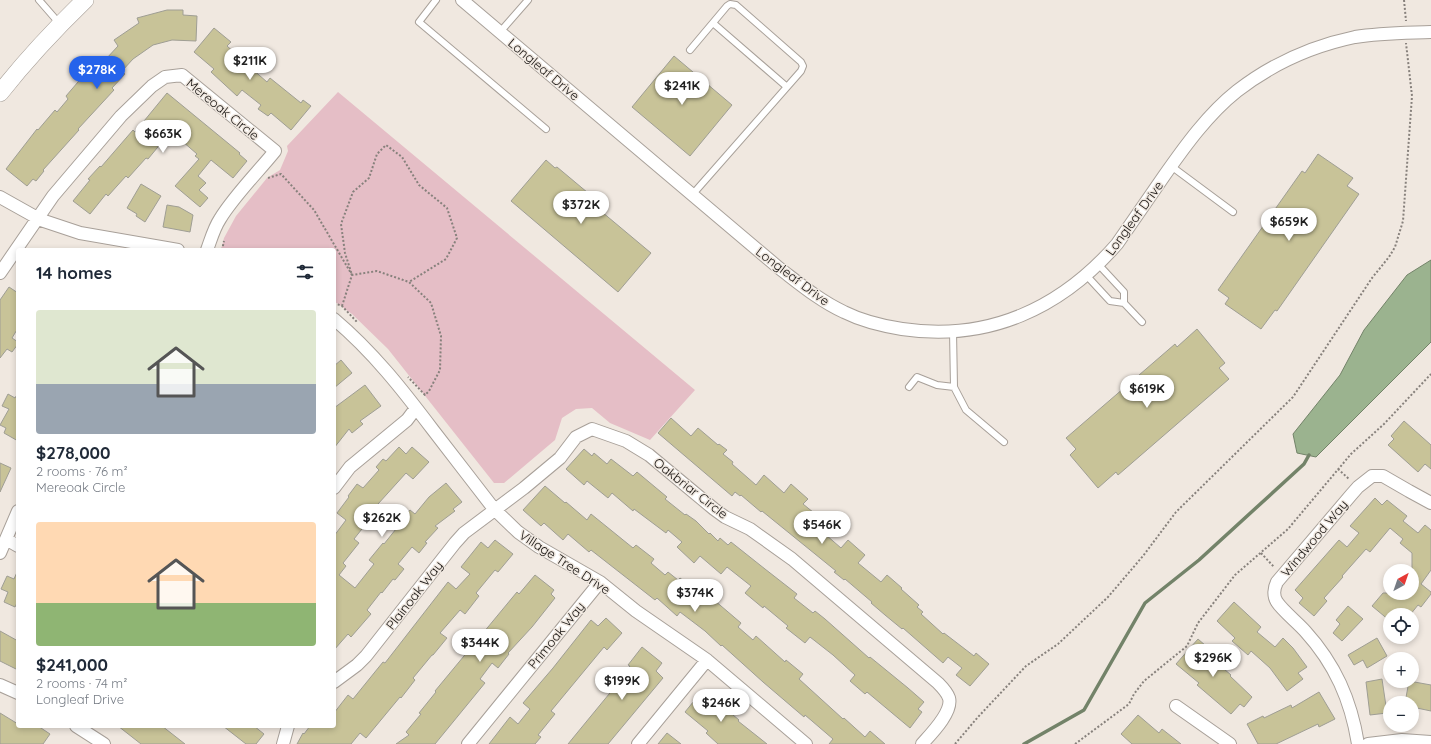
<!DOCTYPE html>
<html lang="en">
<head>
<meta charset="utf-8">
<style>
  body { margin:0; font-family:Quicksand,sans-serif; background:#f2f2f3; color:#1f2937; height:100vh; display:flex; flex-direction:column; font-size:15px; white-space:nowrap }
  * { box-sizing:border-box; margin:0 }
  p { font-size:13px; color:#747a83 }
  .icon { flex:none; width:22px; height:22px; fill:none; stroke:currentColor; stroke-width:2; stroke-linecap:round; stroke-linejoin:round }
  .map { position:relative; flex:1; overflow:hidden }
  .panel { position:absolute; left:16px; top:248px; width:320px; height:480px; display:flex; flex-direction:column; background:#fff; border-radius:4px; box-shadow:0 2px 6px #0003 }
  .panel>* { flex:none }
  .needle { width:26px; rotate:40deg }
  .controls { position:absolute; left:1383px; top:564px; display:grid; gap:8px }
  .controls a { display:grid; place-items:center; width:36px; height:36px; border-radius:50%; background:#fff; box-shadow:0 2px 6px #0003; font-size:20px }
  .price { position:absolute; translate:-50% -34px; padding:0 9px; border-radius:14px; background:#fff; color:#222; font-size:13px; line-height:26px; filter:drop-shadow(0 1px 2px #0008) }
  .price::after { content:''; position:absolute; left:50%; top:24px; width:12px; height:9px; margin-left:-6px; background:inherit; clip-path:polygon(0 0,100% 0,50% 100%) }
  .price.on { background:#2563eb; color:#fff }
  ul { padding:0; list-style:none }
  li { display:grid; align-content:center; gap:8px; height:212px; padding:0 20px }
  li span { display:grid; place-items:center; height:124px; border-radius:4px; color:#555 }
  li>.icon { margin-inline-start:auto }
  span .icon { width:72px; height:72px; fill:#fffc; stroke-width:1 }
  li b { font-size:17px }
  h2 { display:flex; justify-content:space-between; align-items:center; height:48px; padding:0 20px; font-size:17px }
  .map>svg:first-child { display:block }
  .green { fill:#e5bec6 }
  .water { fill:#9bb38f; stroke:#738369 }
  .lines { fill:none; stroke-linecap:round; stroke-linejoin:round }
  .stream { stroke:#738369; stroke-width:3.5 }
  .building { fill:#c8c398; stroke:#9f9e94 }
  .lane-casing { stroke:#a8a099; stroke-width:8 }
  .street-casing { stroke:#a8a099; stroke-width:14 }
  .secondary-casing { stroke:#a8a099; stroke-width:18 }
  .path { stroke:#87817c; stroke-width:2; stroke-dasharray:2 2; stroke-linecap:butt }
  .lane { stroke:#fff; stroke-width:6 }
  .street { stroke:#fff; stroke-width:12 }
  .secondary { stroke:#fff; stroke-width:17 }
  .labels { text-anchor:middle; dominant-baseline:central; stroke-width:3; stroke-linejoin:round; paint-order:stroke }
  .street-label { font-size:13px; fill:#161311; stroke:#f0e8e0 }
</style>
</head>
<body>
<div class="map">
<svg width="1431" height="744" viewBox="0 0 1431 744">
  <rect width="100%" height="100%" fill="#f0e8e0"/>
  <!-- green -->
  <path class="green" d="M338,92L695,390L650,440L610,423L592,408L576,409L562,418L555,440L504,483H494L388,349L352,314L334,301V250H221L224,238L236,216L267,178L280,170L288,151L287,146Z"/>
  <!-- water -->
  <path class="water" d="M1431,260V342L1316,457L1297,453L1293,434L1340,375L1364,330L1407,275Z"/>
  <g class="lines">
    <!-- stream -->
    <path class="stream" d="M1024,744L1084,710L1145,603L1199,560L1304,464L1309,455"/>
  </g>
  <!-- building -->
  <path class="building" d="M167,10H183V15L197,16L196,41L172,40L153,45L133,59L122,71L125,74L112,88L114,90L78,129L79,130L43,170L44,171L36,181L33,179L27,186L6,169L37,129L38,130L55,110L57,112L68,99L66,96L90,68L94,72L118,46L114,40L139,23L137,18Z
    M214,28L231,42L227,46L235,53V54L267,82L270,78L301,103L303,100L311,106L291,130L271,113L268,116L258,109L261,105L242,90L237,96L211,72L214,69L194,52Z
    M674,56L732,105L690,156L632,107Z
    M167,93L240,153L239,154L247,161L233,178L211,160L198,176L206,183L199,190L208,198L200,207L175,186L199,159L195,156L197,154L182,141L185,138L169,125L158,139L162,142L148,159L146,158L128,178L126,176L108,196L106,194L90,214L73,201L90,180L88,179L100,166L101,167L133,130L135,132Z
    M1318,154L1353,178L1347,186L1359,194L1277,311L1275,310L1261,329L1225,304L1229,298L1218,290L1302,171L1305,173Z
    M546,160L555,168L557,167L606,208L602,212L651,253L618,292L511,201Z
    M141,184L161,196L145,222L136,216L137,214L127,208Z
    M167,205L179,207L193,215L190,232L163,227Z
    M9,287L18,293V328L12,338L18,342V344L12,352L7,349L0,358V300Z
    M1197,329L1225,363L1219,368L1229,379L1118,475L1116,472L1098,488L1070,455L1076,449L1066,438L1175,344L1177,347Z
    M341,360L352,373L334,388V366Z
    M365,385L381,406L360,421L363,424L352,433L349,429L334,448V408Z
    M18,393V441L4,433L6,428L0,425L9,409L2,406L8,394L15,398Z
    M671,418L691,436L698,428L718,445L719,444L727,450L723,454L733,462L732,464L756,485L764,475L784,493L791,484L808,499L803,504L824,521L818,528L841,548L848,540L865,555L858,563L881,582L887,575L902,588L901,589L919,605L917,607L923,612L921,614L943,634L944,633L974,656L976,653L989,664L970,686L956,675L962,668L948,657L943,663L903,628L902,629L885,615L871,603L872,602L845,579L844,580L834,572L836,571L762,511L761,512L741,495L740,496L735,492L732,496L658,433Z
    M1404,421L1431,445V469L1425,464L1418,472L1388,445L1394,439L1391,436Z
    M399,447L406,454L412,447L429,462L413,479L406,473L378,504L383,508L376,517L373,515L354,539L359,543L343,563L346,566L339,575L355,588L374,564L369,560L383,543L384,544L404,519L402,518L410,510L415,514L429,497L446,483L462,502L453,509L455,511L435,526L438,528L425,542L427,543L419,553L412,547L398,564L404,569L395,580L393,579L382,593L381,592L367,610L371,614L351,637L348,634L334,650V536L346,520L337,513L349,497L348,496L357,484L363,488L379,470L376,467L383,459L386,461Z
    M584,449L592,456L594,453L607,464L611,459L633,476L637,472L667,497L665,499L685,515L686,514L696,521L709,534L710,533L718,541L720,538L728,545L731,542L765,569L797,594L794,598L813,613L815,611L825,619L869,658L870,657L908,688L924,702L918,709L922,712L910,728L867,692L865,694L850,681L855,675L833,655L810,637L805,643L786,628L788,626L764,606L763,608L745,593L751,586L727,567L721,574L700,556L694,563L677,547L682,542L668,530L666,533L634,509L633,511L612,493L608,498L587,481L584,485L566,469Z
    M0,463L11,468L0,492Z
    M545,486L565,503L566,502L587,520L591,514L633,548L636,545L654,559L651,563L665,575L668,572L678,580L680,578L711,603L714,600L741,623L738,627L753,640L756,636L785,662L786,660L803,674L799,679L843,719L844,718L865,737L870,731L885,744H829L833,739L805,715L804,717L763,682L722,645L721,646L705,631L680,612L677,616L657,598L655,600L591,550L589,552L568,534L563,540L544,523L541,526L523,510Z
    M1375,498L1382,505L1387,500L1407,516L1403,521L1418,533L1425,525L1431,530V570L1421,584L1431,592V594L1421,607L1418,605L1410,615H1390V621L1372,606L1383,593H1412V553L1400,543L1403,539L1390,528L1370,552L1366,549L1342,576L1343,577L1324,598L1327,601L1314,616L1299,603L1303,598L1295,590L1339,540L1347,547L1359,533L1350,526Z
    M495,540L513,554L498,572L495,570L476,593L479,596L465,614L460,610L440,633L447,638L433,655H432L413,678L415,680L401,698L400,697L366,738L360,733L351,744H297L303,733L304,734L310,726H334V713L348,695L353,699L383,662L385,663L448,582L456,589L470,574L461,567L481,542L488,548Z
    M18,570V601L15,607L4,602L8,592L1,589L7,576L14,579Z
    M535,575L554,590L551,594L555,598L532,627L508,653L509,654L498,668L492,663L480,679L485,683L435,744H396L409,735L406,732L421,714L419,713L436,692L435,691L517,592L519,594Z
    M1234,602L1261,627L1257,632L1275,647L1283,638L1293,648L1307,667L1298,673L1303,679L1287,691L1270,668L1251,651L1248,655L1232,641L1235,638L1217,621Z
    M1348,606L1363,619L1342,641L1333,633L1340,624L1336,620Z
    M606,618L622,633L607,650L604,647L551,711L555,714L538,735L541,737L535,744H489L510,717L518,724L530,709L523,703L553,668L591,620L598,626Z
    M0,631L18,641V670L0,661Z
    M1377,638L1387,656L1367,668L1363,660L1354,665L1348,655Z
    M1198,639L1214,653L1210,657L1231,675L1230,676L1252,697L1244,707L1240,704L1231,714L1197,685L1199,683L1176,664Z
    M642,647L662,663L656,671L663,678L608,744H568L614,688L612,686L630,666L628,665Z
    M1382,679L1387,713L1370,715L1366,682Z
    M1409,681L1431,685V711L1412,707V703H1405Z
    M1319,692L1335,719L1319,727L1318,724L1276,744H1258L1247,724L1263,716L1264,718L1291,705L1292,708Z
    M708,694L739,720L738,721L767,744H718L706,733L708,731L685,712L698,696L703,700Z
    M0,713L18,724V726H38L50,734L43,744H0Z
    M1138,715L1159,733L1162,729L1181,744H1132L1121,734Z
    M118,726H162L185,744H141Z
    M223,726H254L264,734L256,744H246Z
    M667,733L681,744H658Z"/>
  <g class="lines">
    <defs>
      <path id="lane" d="M39,0L59,23
        M436,0L419,22L546,129
        M713,23L787,87
        M500,32L528,0
        M690,50L727,6L730,4L736,5L801,62L803,66L801,71L692,195
        M1171,166L1233,212
        M1098,264L1124,292V303
        M1086,275L1110,301L1124,303L1142,322
        M953,331L954,387L966,410L1004,442
        M909,387L917,377L937,385L954,387"/>
      <path id="street" d="M462,0L779,268C800,284 820,301 844,312C862,321 883,326 902,329C989,342 1061,308 1117,244C1133,221 1148,199 1164,176C1185,146 1208,114 1237,91C1272,64 1312,46 1355,37C1380,33 1406,33 1431,32
        M0,197L41,220L80,233L178,250
        M0,273L53,196L121,116L152,86L165,77L182,75L275,151C258,172 234,196 220,219C214,228 211,239 207,250
        M334,319C373,352 402,389 433,430C453,456 474,483 494,509L518,532L539,547L600,582L636,611L707,660L806,744
        M334,488L350,467L407,420L416,408
        M6,539L18,546
        M0,553L18,511
        M334,682L357,665L366,656L455,543L464,533L524,488L560,458L576,437L592,429L626,441L649,455L714,509L725,517L750,529L792,559L938,683C942,687 947,692 949,698C953,712 931,734 922,744
        M0,685L18,693
        M1176,706L1230,744
        M76,726L104,744
        M283,744L288,726
        M468,744L600,582
        M638,744L707,660
        M1358,744C1351,700 1335,664 1305,631C1298,623 1282,610 1277,602C1273,596 1274,588 1277,582L1351,495L1358,487L1372,476H1383L1409,491L1431,503
        M1368,744L1402,740L1431,742"/>
      <path id="secondary" d="M0,93C26,60 55,29 85,0"/>
    </defs>
    <!-- lane casing -->
    <use href="#lane" class="lane-casing"/>
    <!-- street casing -->
    <use href="#street" class="street-casing"/>
    <!-- secondary casing -->
    <use href="#secondary" class="secondary-casing"/>
    <!-- path -->
    <path class="path" d="M1404,0L1406,21
      M268,178L281,174L314,210L352,275L345,253L341,224L353,192L369,178L377,154L386,145L402,157L419,185L447,208L457,238L446,259L409,282
      M222,250L224,241
      M334,303L342,306L357,322
      M342,306L352,275L377,271L409,282L431,303L441,336L440,370L429,391L425,395L408,377
      M1338,469L1349,479
      M1261,553L1274,567
      M955,744L978,717L1026,666L1058,644L1108,597L1143,556L1176,512L1293,397L1372,278L1389,257L1395,247L1403,221L1412,96L1406,43
      M1075,744L1129,704L1134,694L1144,681L1187,646L1198,623L1235,575L1288,529L1351,454L1384,424L1431,374"/>
    <!-- lane -->
    <use href="#lane" class="lane"/>
    <!-- street -->
    <use href="#street" class="street"/>
    <!-- secondary -->
    <use href="#secondary" class="secondary"/>
  </g>
  <g class="labels">
    <!-- street labels -->
    <g class="street-label">
      <text transform="translate(544 69) rotate(40)">Longleaf Drive</text>
      <text transform="translate(223 109) rotate(39)">Mereoak Circle</text>
      <text transform="translate(1134 218) rotate(-54)">Longleaf Drive</text>
      <text transform="translate(793 276) rotate(37)">Longleaf Drive</text>
      <text transform="translate(691 488) rotate(38)">Oakbriar Circle</text>
      <text transform="translate(1314 538) rotate(-50)">Windwood Way</text>
      <text transform="translate(565 562) rotate(33)">Village Tree Drive</text>
      <text transform="translate(414 595) rotate(-52)">Plainoak Way</text>
      <text transform="translate(556 635) rotate(-51)">Primoak Way</text>
    </g>
  </g>
</svg>
<div class="controls">
<a><svg class="needle" viewBox="-14 -14 28 28"><path d="M0-13l5 13h-10z" fill="#e53935"/><path d="M0 13l5-13h-10z" fill="#747a83"/></svg></a>
<a><svg class="icon" aria-label="locate" viewBox="0 0 24 24"><circle cx="12" cy="12" r="6"/><path d="M12 2v4M12 18v4M2 12h4M18 12h4"/></svg></a>
<a>+</a>
<a>−</a>
</div>
<b class="price" style="left:250px;top:81px">$211K</b>
<b class="price on" style="left:97px;top:90px">$278K</b>
<b class="price" style="left:682px;top:106px">$241K</b>
<b class="price" style="left:163px;top:154px">$663K</b>
<b class="price" style="left:581px;top:225px">$372K</b>
<b class="price" style="left:1289px;top:242px">$659K</b>
<b class="price" style="left:1147px;top:409px">$619K</b>
<b class="price" style="left:382px;top:538px">$262K</b>
<b class="price" style="left:822px;top:545px">$546K</b>
<b class="price" style="left:695px;top:613px">$374K</b>
<b class="price" style="left:480px;top:663px">$344K</b>
<b class="price" style="left:1213px;top:678px">$296K</b>
<b class="price" style="left:622px;top:701px">$199K</b>
<b class="price" style="left:721px;top:723px">$246K</b>
<section class="panel">
<h2>14 homes<svg class="icon" aria-label="filters" viewBox="0 0 24 24"><path d="M4 7h16M4 17h16"/><circle cx="9" cy="7" r="2"/><circle cx="15" cy="17" r="2"/></svg></h2>
<ul>
<li><span style="background:linear-gradient(#dfe7d0 60%,#9aa5b1 0)"><svg class="icon" aria-label="home" viewBox="0 0 24 24"><path d="M3 11l9-7 9 7M6 9v11h12V9"/></svg></span><div><b>$278,000</b><p>2 rooms · 76 m²</p><p>Mereoak Circle</p></div></li>
<li><span style="background:linear-gradient(#ffd9b3 65%,#8fb573 0)"><svg class="icon" aria-label="home" viewBox="0 0 24 24"><path d="M3 11l9-7 9 7M6 9v11h12V9"/></svg></span><div><b>$241,000</b><p>2 rooms · 74 m²</p><p>Longleaf Drive</p></div></li>
</ul>
</section>
</div>
</body>
</html>
